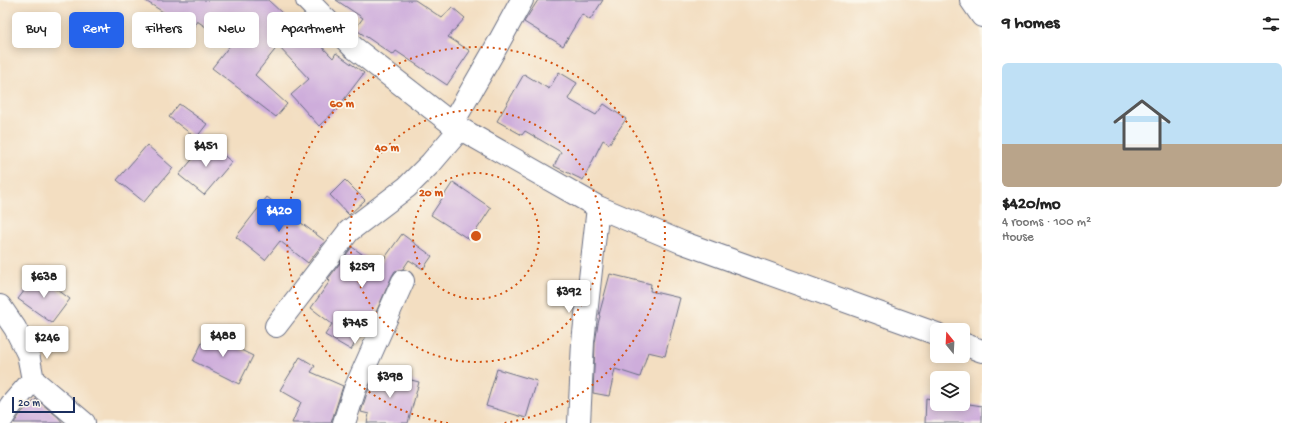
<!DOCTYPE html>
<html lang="en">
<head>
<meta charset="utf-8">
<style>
  body { margin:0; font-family:"Gochi Hand",sans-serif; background:#f2f2f2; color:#222; height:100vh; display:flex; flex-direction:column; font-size:15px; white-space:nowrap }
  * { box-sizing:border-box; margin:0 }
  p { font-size:13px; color:#767676 }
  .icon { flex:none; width:22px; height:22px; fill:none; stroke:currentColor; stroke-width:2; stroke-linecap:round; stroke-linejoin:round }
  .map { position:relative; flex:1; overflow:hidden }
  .drawer { display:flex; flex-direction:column; background:#fff; width:320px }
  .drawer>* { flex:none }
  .guide { position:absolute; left:12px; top:12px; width:380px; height:36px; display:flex; gap:8px }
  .needle { width:26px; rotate:342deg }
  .controls { position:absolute; left:930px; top:323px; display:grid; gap:8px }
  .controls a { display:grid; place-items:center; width:40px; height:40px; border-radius:6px; background:#fff; box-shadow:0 2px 10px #0003; font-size:20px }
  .scale { position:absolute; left:12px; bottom:10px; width:63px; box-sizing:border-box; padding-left:4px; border:2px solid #1b2f5e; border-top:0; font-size:11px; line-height:14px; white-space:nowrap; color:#1b2f5e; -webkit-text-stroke:3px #fbf7ec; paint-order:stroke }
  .price { position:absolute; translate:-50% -34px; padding:0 9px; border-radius:4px; background:#fff; color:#222; font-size:13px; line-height:26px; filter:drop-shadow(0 1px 2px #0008) }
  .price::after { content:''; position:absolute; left:50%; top:24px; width:12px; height:9px; margin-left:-6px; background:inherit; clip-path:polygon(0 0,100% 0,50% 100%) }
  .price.selected { background:#2563eb; color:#fff }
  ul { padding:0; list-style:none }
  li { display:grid; align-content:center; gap:8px; height:212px; padding:0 20px }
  li span { display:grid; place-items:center; height:124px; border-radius:6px; color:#555 }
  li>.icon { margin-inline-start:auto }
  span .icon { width:72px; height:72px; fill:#fffc; stroke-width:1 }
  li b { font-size:17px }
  h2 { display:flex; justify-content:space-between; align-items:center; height:48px; padding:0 20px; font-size:17px }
  .chip { padding:0 14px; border-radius:6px; background:#fff; box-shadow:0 2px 10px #0003; font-size:14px; line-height:36px }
  .chip.selected { background:#2563eb; color:#fff }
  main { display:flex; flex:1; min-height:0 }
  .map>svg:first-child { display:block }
  .building { fill:#ceaddb }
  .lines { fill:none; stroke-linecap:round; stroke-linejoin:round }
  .minor-casing { stroke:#676c81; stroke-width:24 }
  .minor { stroke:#fff; stroke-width:22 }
  .ring { fill:none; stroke:#d45514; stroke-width:2; stroke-dasharray:2 4 }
  .centre { fill:#d45514; stroke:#fbf7ec; stroke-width:2 }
  .ring-label { font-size:12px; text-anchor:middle; font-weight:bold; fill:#d45514; stroke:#fbf7ec; stroke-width:3.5; stroke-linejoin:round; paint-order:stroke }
</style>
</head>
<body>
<main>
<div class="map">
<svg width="982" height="423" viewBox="0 0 982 423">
  <rect width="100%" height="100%" fill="#fbf7ec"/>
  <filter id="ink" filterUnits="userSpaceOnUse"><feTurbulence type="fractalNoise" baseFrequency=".025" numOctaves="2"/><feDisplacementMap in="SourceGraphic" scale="8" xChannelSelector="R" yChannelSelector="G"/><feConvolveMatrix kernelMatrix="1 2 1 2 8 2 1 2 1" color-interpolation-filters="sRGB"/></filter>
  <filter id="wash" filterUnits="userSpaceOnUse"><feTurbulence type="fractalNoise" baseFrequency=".012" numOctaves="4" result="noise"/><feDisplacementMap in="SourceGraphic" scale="16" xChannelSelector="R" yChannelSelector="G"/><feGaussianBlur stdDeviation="0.9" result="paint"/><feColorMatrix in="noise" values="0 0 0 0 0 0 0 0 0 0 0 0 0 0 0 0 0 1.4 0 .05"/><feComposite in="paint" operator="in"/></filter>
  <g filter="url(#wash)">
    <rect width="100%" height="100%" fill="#f3dec1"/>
    <g id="blocks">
      <!-- building -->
      <path class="building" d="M144,0H268L298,28L301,25L333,58L336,53L364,73L342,102L343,103L319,126L291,95L309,79L278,46L255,75L287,104L276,117L212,68L231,44L197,21L192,30Z
        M336,0H415L442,18L452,7L465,18L448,37L470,51L447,85L396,51L393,55L355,29L363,18Z
        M538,0H603L590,20L582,14L563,46L524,22Z
        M559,72L577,83L568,99L596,115L604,104L626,119L609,144L603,140L583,180L554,166L561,152L525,131L522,135L497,121L524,74L549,89Z
        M179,104L207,124L196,138L169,117Z
        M207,142L232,162L204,195L179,175Z
        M147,145L173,168L144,202L117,180Z
        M345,180L365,200L349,215L330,195Z
        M453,182L491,208L470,240L431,215Z
        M267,197L325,241L308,263L280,241L265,260L236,237Z
        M402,234L432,256L423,269L409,260L403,269L395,271L392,276L373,319L370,317L351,350L325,335L332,324L311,308L330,281L328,279L352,247L379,266Z
        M37,274L70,299L52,323L18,299Z
        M610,274L651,284L650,291L680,298L665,356L648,352L640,377L615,369L609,396L593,393L595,343L598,324L600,316L599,315Z
        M207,333L253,356L239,384L193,361Z
        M300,357L315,366L311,372L343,386L331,423H292L301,402L280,390Z
        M497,369L537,381L526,418L486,406Z
        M377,371L419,382L408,423H367L369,414L361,412L367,393Z
        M926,398L937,400V404L963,403L982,406V423H925Z
        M36,399L58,417L63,423H14L21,413Z"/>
    </g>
  </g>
  <g filter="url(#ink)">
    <use href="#blocks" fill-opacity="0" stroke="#676c81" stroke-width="1"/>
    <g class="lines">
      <defs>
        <path id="minor" d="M307,0L353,47L452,124L598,207L681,242L937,334
          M971,0L982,16
          M452,124L494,51L522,0
          M0,306L15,328L28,354L33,380L84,423
          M276,326L349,231L407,187L431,163L460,129
          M963,344L982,351
          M0,422L11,405L33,380
          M344,423L355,389L403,281
          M579,423L583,342L598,207"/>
      </defs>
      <!-- minor casing -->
      <use href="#minor" class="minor-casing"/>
      <!-- minor -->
      <use href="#minor" class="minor"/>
    </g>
  </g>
  <!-- distance rings -->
  <g class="ring">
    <circle cx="476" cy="236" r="63"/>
    <circle cx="476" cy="236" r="126"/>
    <path d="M448 423A189 189 0 1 1 504 423"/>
  </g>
  <circle cx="476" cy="236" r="6" class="centre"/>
  <g class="ring-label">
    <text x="342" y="107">60 m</text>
    <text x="387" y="151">40 m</text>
    <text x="431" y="196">20 m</text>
  </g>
</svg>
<div class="controls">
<a><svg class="needle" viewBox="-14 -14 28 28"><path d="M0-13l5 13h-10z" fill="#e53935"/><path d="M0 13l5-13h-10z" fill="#767676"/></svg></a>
<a><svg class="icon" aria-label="layers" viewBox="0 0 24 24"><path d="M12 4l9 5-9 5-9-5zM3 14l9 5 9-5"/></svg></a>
</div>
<div class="scale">20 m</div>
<b class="price" style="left:206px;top:168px">$451</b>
<b class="price selected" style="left:279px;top:233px">$420</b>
<b class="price" style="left:362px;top:289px">$259</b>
<b class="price" style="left:44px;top:299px">$638</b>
<b class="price" style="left:569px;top:314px">$392</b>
<b class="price" style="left:355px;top:345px">$745</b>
<b class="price" style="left:223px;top:358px">$488</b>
<b class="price" style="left:47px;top:360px">$246</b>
<b class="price" style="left:390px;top:399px">$398</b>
<div class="guide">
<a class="chip">Buy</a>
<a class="chip selected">Rent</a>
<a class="chip">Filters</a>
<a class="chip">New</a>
<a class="chip">Apartment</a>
</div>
</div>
<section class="drawer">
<h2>9 homes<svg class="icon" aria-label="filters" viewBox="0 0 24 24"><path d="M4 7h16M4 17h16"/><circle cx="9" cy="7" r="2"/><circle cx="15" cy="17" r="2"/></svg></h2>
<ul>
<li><span style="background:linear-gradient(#bfe0f5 65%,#b9a48a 0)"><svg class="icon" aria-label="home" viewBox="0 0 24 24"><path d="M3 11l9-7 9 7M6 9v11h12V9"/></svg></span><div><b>$420/mo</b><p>4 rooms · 100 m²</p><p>House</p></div></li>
</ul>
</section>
</main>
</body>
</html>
